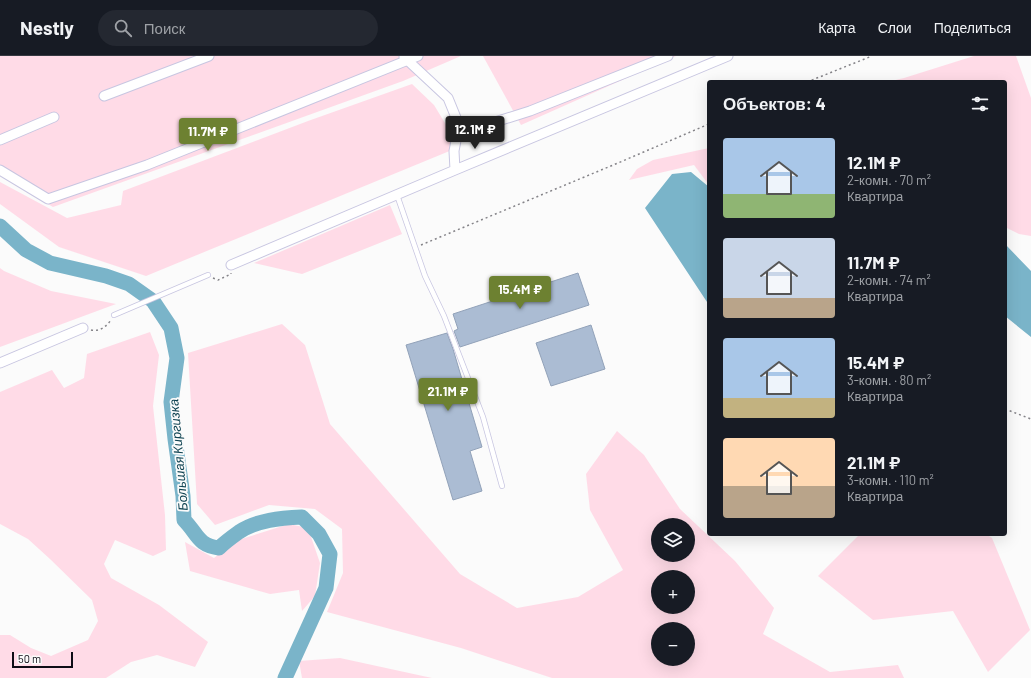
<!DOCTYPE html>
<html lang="ru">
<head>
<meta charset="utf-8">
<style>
  body { margin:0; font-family:Barlow,sans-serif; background:#242831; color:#f1f3f6; height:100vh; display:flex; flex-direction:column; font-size:15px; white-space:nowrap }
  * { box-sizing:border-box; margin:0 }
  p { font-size:13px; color:#9ea1a6 }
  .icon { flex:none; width:22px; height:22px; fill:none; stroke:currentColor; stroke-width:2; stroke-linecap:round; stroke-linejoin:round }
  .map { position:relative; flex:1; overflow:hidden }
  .sheet { position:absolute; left:707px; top:24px; width:300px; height:456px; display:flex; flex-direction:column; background:#171b24; border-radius:4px; box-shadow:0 4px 16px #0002 }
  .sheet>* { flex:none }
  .fabs { position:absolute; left:651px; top:462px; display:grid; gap:8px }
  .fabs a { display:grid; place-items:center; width:44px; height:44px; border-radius:50%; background:#171b24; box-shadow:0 4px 16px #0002; font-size:20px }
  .scale { position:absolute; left:12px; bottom:10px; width:61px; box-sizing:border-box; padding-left:4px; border:2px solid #0e0d16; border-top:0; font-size:11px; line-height:14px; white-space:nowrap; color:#0e0d16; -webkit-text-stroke:3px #fbfbfb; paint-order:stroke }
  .price { position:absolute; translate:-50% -34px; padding:0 9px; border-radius:4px; background:#6d8131; color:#fff; font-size:13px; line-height:26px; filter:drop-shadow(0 1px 2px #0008) }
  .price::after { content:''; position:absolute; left:50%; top:24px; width:12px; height:9px; margin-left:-6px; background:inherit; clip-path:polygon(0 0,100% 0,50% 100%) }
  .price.active { background:#222; color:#fff }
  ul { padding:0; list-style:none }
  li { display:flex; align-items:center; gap:12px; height:100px; padding:0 16px }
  li span { display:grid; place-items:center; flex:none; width:112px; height:80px; border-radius:4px; color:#555 }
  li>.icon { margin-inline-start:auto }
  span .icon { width:48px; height:48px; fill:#fffc; stroke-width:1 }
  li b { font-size:17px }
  h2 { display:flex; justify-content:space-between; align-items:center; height:48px; padding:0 16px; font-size:17px }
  header { display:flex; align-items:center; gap:24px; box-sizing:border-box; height:56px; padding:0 20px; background:#171b24; border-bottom:1px solid #363941 }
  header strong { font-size:19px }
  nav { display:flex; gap:22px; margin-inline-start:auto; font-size:14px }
  .search { width:280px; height:36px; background:#242831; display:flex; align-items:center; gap:10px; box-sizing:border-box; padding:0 14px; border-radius:22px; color:#9ea1a6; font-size:15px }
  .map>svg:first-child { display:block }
  .green { fill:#ffdbe7; fill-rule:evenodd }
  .water { fill:#7ab4c9 }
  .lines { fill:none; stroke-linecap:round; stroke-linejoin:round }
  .river { stroke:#7ab4c9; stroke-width:15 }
  .building { fill:#abbcd3; stroke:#92a2b9 }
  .lane-casing { stroke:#c8c6e1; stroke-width:6 }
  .street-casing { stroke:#c8c6e1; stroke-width:11 }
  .path { stroke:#858489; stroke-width:1.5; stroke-dasharray:2 3; stroke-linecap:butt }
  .lane { stroke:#fff; stroke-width:4.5 }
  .street { stroke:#fff; stroke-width:9 }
  .labels { text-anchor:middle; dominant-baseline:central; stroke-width:3.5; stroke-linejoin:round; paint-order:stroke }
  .water-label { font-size:13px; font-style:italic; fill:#0e4251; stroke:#fbfbfb }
</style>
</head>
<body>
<header>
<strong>Nestly</strong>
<div class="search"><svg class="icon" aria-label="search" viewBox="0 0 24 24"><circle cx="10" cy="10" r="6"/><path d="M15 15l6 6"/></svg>Поиск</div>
<nav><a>Карта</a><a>Слои</a><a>Поделиться</a></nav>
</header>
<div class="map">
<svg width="1031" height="622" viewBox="0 0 1031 622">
  <rect width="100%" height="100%" fill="#fbfbfb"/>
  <!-- green -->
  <path class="green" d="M0,0H461L403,25L53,151L0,120Z
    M483,0H676L521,69Z
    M974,0H1016L1031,42V180L1019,178L1005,171V26H887L904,22Z
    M412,28L434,49L451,77L452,94L146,220L59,191L0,148V126L67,162L121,149L123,135L308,65Z
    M709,92V129L694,109L629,124L637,113L653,104Z
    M390,149L402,178L302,218L254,207Z
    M0,212L4,215L51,235L116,248L0,291Z
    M282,268L305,289L330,368L460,518L517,552L578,541L623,514L590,454L586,418L617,375L644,399L680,453L735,505L774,552L763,578L830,616L898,609L904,622H552L461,592L327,556L343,517L342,473L315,453L269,449L215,469L197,448L188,297ZM658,469H688V499H658ZM658,521H688V551H658ZM658,573H688V603H658Z
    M150,276L159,299L153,350L165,459L166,494L153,500L115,484L104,508L111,522L159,549L208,586L195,611L157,599L131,606L106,622H0V579H10L31,592L51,600L88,584L98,565L92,544L50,503L28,483L0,468V336L52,314L64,332L84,322L87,298Z
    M289,468L308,472L320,507L315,540L302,555L299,534L270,538L190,515L185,486L214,502L235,485Z
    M860,478H986L992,482L1030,574L988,616L953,555L873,564L818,520Z
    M340,602L432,622H302L299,605Z"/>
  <!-- water -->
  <path class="water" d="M691,116L709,131V249L645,152L672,118Z
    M1005,188L1031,215V281L1005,260Z"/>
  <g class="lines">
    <!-- river -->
    <path class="river" d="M0,170L26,194L50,207L106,220L129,228L153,245L171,272L177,302L171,346L175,383L183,440L184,464C198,478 197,489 219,492C225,486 232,481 239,476C257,464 281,462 302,461L319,478L330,498L326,532L285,622"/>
  </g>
  <!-- building -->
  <path class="building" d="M578,217L589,249L460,291L454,275L458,273L453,258Z
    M591,269L605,313L551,330L536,287Z
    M447,277L453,293L482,391L470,395L482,435L453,444L406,289Z"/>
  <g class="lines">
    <defs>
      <path id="lane" d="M397,139L425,220L444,260L483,361L502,430
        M114,259L208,219"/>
      <path id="street" d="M404,1L448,42L459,69L454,95L455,114
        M104,40L209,0
        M459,69L495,66L530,55L668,0
        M0,84L54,61
        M0,114L48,143L147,109L418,0
        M231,209L455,114L728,0
        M0,307L83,272"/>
    </defs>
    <!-- lane casing -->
    <use href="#lane" class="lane-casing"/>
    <!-- street casing -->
    <use href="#street" class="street-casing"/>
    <!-- path -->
    <path class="path" d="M807,26L872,0
      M421,189L618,107L709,68
      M213,222L218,224L231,218V217
      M91,274C99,276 106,271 111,264
      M1005,353L1031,363"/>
    <!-- lane -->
    <use href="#lane" class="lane"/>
    <!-- street -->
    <use href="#street" class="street"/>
  </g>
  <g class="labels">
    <!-- water labels -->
    <g class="water-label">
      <text transform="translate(178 399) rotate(-95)">Большая Киргизка</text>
    </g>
  </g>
</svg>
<div class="fabs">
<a><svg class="icon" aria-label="layers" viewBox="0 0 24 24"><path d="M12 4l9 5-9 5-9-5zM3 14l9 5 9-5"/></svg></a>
<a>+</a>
<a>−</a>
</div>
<div class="scale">50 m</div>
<b class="price active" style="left:475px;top:94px">12.1M ₽</b>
<b class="price" style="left:208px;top:96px">11.7M ₽</b>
<b class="price" style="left:520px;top:254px">15.4M ₽</b>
<b class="price" style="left:448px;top:356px">21.1M ₽</b>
<section class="sheet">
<h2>Объектов: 4<svg class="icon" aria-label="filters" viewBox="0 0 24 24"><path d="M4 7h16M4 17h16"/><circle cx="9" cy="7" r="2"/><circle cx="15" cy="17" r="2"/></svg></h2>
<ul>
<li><span style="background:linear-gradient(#a9c7e8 70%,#8fb573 0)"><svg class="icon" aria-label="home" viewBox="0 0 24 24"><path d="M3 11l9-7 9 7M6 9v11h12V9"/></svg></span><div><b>12.1M ₽</b><p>2-комн. · 70 m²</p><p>Квартира</p></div></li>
<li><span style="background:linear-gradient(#c9d6e8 75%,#b9a48a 0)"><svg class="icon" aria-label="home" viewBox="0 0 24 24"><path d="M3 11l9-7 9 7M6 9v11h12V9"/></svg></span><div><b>11.7M ₽</b><p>2-комн. · 74 m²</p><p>Квартира</p></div></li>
<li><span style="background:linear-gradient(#a9c7e8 75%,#c2b280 0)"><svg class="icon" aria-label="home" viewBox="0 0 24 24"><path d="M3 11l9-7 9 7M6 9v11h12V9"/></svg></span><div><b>15.4M ₽</b><p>3-комн. · 80 m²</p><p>Квартира</p></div></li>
<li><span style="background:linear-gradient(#ffd9b3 60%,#b9a48a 0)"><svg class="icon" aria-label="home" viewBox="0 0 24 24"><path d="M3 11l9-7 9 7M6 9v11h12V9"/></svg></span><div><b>21.1M ₽</b><p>3-комн. · 110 m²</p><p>Квартира</p></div></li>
</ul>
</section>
</div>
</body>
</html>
